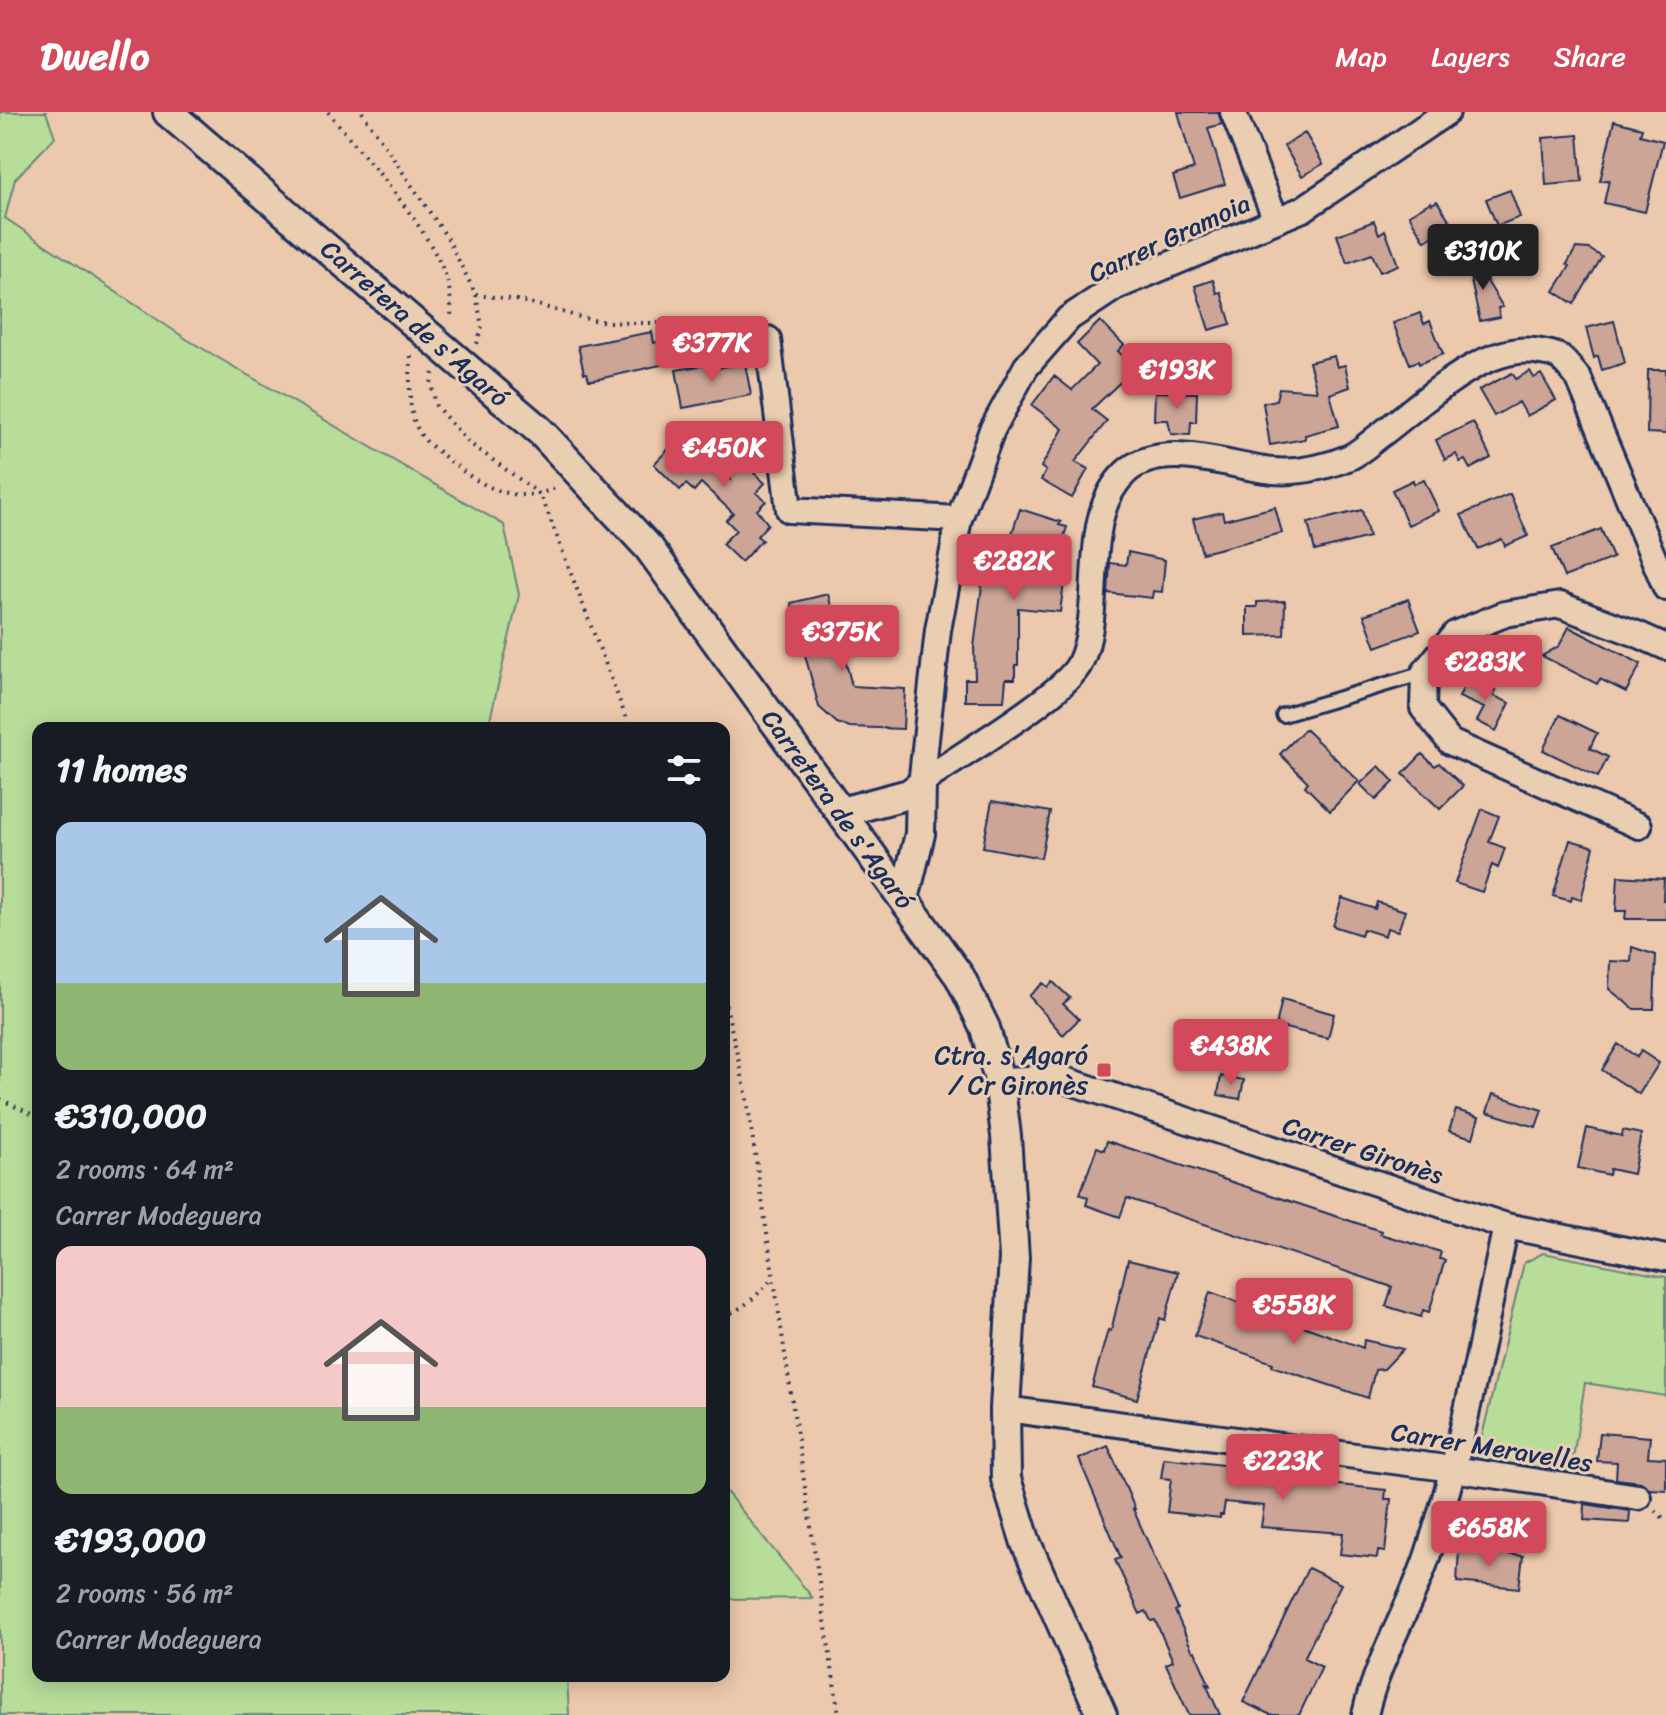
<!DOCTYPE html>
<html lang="en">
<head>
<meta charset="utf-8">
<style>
  body { margin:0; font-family:Sriracha,sans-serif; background:#20242c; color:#f1f3f6; height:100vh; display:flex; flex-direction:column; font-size:30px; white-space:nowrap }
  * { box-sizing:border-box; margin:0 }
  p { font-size:26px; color:#9ea1a6 }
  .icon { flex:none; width:44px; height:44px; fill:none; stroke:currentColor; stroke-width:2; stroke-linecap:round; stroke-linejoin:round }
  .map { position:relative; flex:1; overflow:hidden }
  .drawer { position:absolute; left:32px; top:610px; width:698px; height:960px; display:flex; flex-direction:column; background:#171b24; border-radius:16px; box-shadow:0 4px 20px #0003 }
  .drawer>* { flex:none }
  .price { position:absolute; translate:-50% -68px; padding:0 18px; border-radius:8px; background:#d1495b; color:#fff; font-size:26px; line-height:52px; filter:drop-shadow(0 2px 4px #0008) }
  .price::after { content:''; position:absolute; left:50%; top:48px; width:24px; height:18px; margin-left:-12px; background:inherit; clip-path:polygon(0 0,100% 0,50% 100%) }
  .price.on { background:#222; color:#fff }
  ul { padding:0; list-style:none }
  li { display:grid; align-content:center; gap:16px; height:424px; padding:0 24px }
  li span { display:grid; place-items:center; height:248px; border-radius:16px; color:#555 }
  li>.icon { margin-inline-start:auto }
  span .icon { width:144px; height:144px; fill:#fffc; stroke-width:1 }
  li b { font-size:34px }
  h2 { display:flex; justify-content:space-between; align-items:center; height:96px; padding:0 24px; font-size:34px }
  header { display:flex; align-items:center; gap:48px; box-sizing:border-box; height:112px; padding:0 40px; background:#d1495b; color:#fff }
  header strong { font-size:38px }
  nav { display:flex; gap:44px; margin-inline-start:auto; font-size:28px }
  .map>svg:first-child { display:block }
  .green { fill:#b7dd99; stroke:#69867c; stroke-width:2 }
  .building { fill:#cda596; stroke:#1b2f5e; stroke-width:2 }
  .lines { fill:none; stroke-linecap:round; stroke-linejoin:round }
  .service-casing { stroke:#1b2f5e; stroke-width:18 }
  .minor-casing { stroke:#1b2f5e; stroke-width:30 }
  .tertiary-casing { stroke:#1b2f5e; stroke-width:34 }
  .path { stroke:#1b2f5e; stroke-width:4; stroke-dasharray:2 6; stroke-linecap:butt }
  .service { stroke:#eaceb1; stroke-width:12 }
  .minor { stroke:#eaceb1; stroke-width:24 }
  .tertiary { stroke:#eaceb1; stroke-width:28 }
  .poi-dot { fill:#d1495b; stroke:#eaceb1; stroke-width:3 }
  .labels { text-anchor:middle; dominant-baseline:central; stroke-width:6; stroke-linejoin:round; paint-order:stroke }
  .street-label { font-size:26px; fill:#1b2f5e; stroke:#eaceb1 }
  .poi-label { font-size:26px; fill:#1b2f5e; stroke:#eaceb1; text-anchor:end }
</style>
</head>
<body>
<header>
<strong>Dwello</strong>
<nav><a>Map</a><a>Layers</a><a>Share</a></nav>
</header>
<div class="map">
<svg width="1666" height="1603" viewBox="0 0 1666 1603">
  <rect width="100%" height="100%" fill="#ecc9ac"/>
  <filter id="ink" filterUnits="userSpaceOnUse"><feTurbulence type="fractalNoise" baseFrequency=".0125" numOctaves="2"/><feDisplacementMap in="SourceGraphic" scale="16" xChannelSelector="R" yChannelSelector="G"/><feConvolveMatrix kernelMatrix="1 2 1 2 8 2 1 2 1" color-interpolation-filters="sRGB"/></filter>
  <g filter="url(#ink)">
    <!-- green -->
    <path class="green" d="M0,0H46L55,25L15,67L5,106L188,228L504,413L519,483L488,616H38V1564H567L569,1603H0Z
      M1543,1141L1666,1165V1284L1585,1271L1571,1359L1476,1349L1524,1151Z
      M724,1377L813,1486L724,1487Z"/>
    <!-- building -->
    <path class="building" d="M1178,0H1218L1222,12L1208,16L1225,72L1180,86L1173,64L1194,57Z
      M1614,9L1642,16L1640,23L1663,29L1645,100L1604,91L1609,68L1600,69Z
      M1305,21L1323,52L1302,64L1284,34Z
      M1578,23L1582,70L1546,73L1543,26Z
      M1510,78L1520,105L1497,114L1486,87Z
      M1437,89L1452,112L1425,129L1409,103L1431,90L1432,92Z
      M1374,109L1379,122L1385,118L1398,153L1380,160L1372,142L1347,151L1337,123Z
      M1576,136L1589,137L1602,145L1574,192L1554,179L1570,154L1567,152Z
      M1467,137L1503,195L1498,196L1500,205L1480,209L1464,138Z
      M1213,168L1217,181L1221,180L1231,212L1209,218L1195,174Z
      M1420,201L1424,212L1430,209L1443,242L1419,252L1418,249L1410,252L1393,211Z
      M1100,209L1124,233L1118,239L1135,256L1092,297L1107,309L1075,350L1088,357L1072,386L1041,368L1046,359L1041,355L1063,317L1032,293L1054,264L1072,278L1097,253L1077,232Z
      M1614,209L1625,251L1602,258L1598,244L1594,246L1586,216Z
      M652,220L654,231L660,229L665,252L594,268H589L587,261H584L578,234Z
      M1334,244L1337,255L1345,253L1350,275L1330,282L1339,314L1305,323V327L1270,333L1263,291L1276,288L1279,276L1317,279L1309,250Z
      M745,251L751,283L683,296L676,258L711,252V257Z
      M1648,258H1666V322L1647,321Z
      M1530,259L1534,266L1541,262L1556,288L1527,304L1519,290L1494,304L1479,278L1512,261L1516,267Z
      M1155,280L1197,281L1196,310H1191L1190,323L1171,322L1168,308H1154Z
      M1473,310L1491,346L1470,357L1465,348L1460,350L1456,342L1445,348L1436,328Z
      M765,325L767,346L754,361L765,371L756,381L766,389L757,398L768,412L757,424L762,428L741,450L722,432L736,418L726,408L733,401L701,371L694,379L686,372L680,378L654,352L679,326L691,339L696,334L731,368L725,333L741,349Z
      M1413,368L1414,372L1424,368L1439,399L1408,413L1392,378Z
      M1510,382L1528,424L1505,434L1502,427L1478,437L1461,403Z
      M1275,395L1282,421L1202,441L1193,407L1222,400L1224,408Z
      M1020,397L1061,410L1059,413L1067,415L1050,469L1064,471L1060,500L1018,496V553H1015V567H1006L1004,589H965V567H975L974,535L985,450L1002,452Z
      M1362,398L1369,425L1315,439L1308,411Z
      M1601,417L1613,446L1564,465L1552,436Z
      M1128,440L1165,448L1162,480L1153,479L1152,486L1108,481L1110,451L1126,453Z
      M828,482L852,574L905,577L903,617L850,615L837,611L819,595L791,491Z
      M1408,487L1420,519L1376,535L1364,503Z
      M1285,489L1284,523L1247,524V495H1257V490Z
      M1569,515L1641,552L1626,580L1600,567L1597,572L1542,544L1559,534Z
      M1468,565L1496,578L1494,584L1510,591L1496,619L1477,609L1484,596L1459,585Z
      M1560,603L1597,621L1590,636L1608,645L1598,665L1543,638Z
      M1305,617L1359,669L1330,699L1305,674L1308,670L1280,642Z
      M1422,642L1435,654L1439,651L1463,674L1440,697L1403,662Z
      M1379,654L1394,670L1376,688L1360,672Z
      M992,689L1050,700L1041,746L983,735Z
      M1482,697L1499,704L1489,730L1505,736L1498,756L1492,753L1482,780L1455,771Z
      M1570,728L1594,735L1581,788L1572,785L1571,789L1553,784Z
      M1618,764L1664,767L1663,788H1666V807H1625L1626,799H1616Z
      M1342,786L1375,797L1377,790L1405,799L1398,819L1387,816L1385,824L1363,817L1361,823L1333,814Z
      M1632,835L1656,843L1654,897H1634L1609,877L1610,849L1631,850Z
      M1053,870L1070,886L1063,892L1079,907L1063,923L1029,884L1043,871L1048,875Z
      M1282,887L1334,902L1328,926L1276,914Z
      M1618,932L1637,945L1641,939L1659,951L1639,982L1602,958Z
      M1221,964L1244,968L1240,987L1218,983Z
      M1493,982L1542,998L1536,1015L1487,1000Z
      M1456,998L1479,1005L1473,1026L1449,1019Z
      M1587,1016L1622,1024L1623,1018L1641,1022L1633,1062L1610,1057L1609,1063L1578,1056Z
      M1107,1029L1381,1119L1380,1122L1441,1140L1439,1147L1445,1148L1429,1200L1423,1198L1421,1205L1386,1194L1392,1175L1127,1086L1120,1105L1086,1093L1088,1086L1080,1082L1097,1035L1104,1038Z
      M1128,1148L1178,1160L1165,1208L1160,1206L1137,1287L1092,1275L1108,1218L1111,1219Z
      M1210,1180L1363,1236L1364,1228L1403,1237L1384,1257L1375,1258L1368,1286L1272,1254L1273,1251L1195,1224Z
      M1600,1321L1650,1325L1648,1345L1666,1346V1378L1650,1377L1641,1370L1616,1367L1617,1350L1597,1349Z
      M1108,1334L1135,1397H1133L1178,1497L1175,1499L1193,1540L1195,1539L1210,1574L1206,1572L1220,1603H1189L1166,1552L1173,1549L1155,1508L1151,1509L1146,1499L1140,1502L1115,1448L1121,1446L1079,1347Z
      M1164,1346L1322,1365L1321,1371L1386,1378L1385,1387H1391L1385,1440L1378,1439L1377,1446L1340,1442L1343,1421L1261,1415L1264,1394L1225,1390L1223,1403H1220V1406L1167,1400L1171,1367L1161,1366Z
      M1585,1392L1630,1399L1629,1411L1584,1408Z
      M1459,1437L1523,1444L1519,1476L1457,1470Z
      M1308,1456L1341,1472L1304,1546L1322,1555L1299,1603H1271L1243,1590Z"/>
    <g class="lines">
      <defs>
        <path id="service" d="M1283,603L1424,561"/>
        <path id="minor" d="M1233,0L1276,108
          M768,227L789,398L959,407
          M922,667L931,664C963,642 1066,581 1080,551C1106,496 1078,404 1126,360C1163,327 1230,355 1273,359C1299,361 1326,355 1350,345C1360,340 1370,331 1379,324C1421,293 1485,228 1541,240C1546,241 1554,242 1559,245C1566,250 1573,260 1579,267L1666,476
          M921,673L938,518L959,407L992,318L1026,255L1069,206L1116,175L1303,97L1447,0
          M1639,714L1450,630L1423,596L1424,561L1455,522L1505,502L1560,493L1637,522L1666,535
          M999,968L1059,966L1506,1114L1666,1146
          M1005,1297L1453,1357L1638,1385
          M1365,1603C1377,1548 1409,1498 1427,1445C1463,1338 1482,1224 1506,1114"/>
        <path id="tertiary" d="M168,0L540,319L649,436L960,865L985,916L999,968L1006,1024L1014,1146L1005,1297L1006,1367L1026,1431L1102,1603
          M841,700L909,682L921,673
          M904,787L920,722L921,673"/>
      </defs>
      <!-- service casing -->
      <use href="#service" class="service-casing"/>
      <!-- minor casing -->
      <use href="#minor" class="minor-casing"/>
      <!-- tertiary casing -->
      <use href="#tertiary" class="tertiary-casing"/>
      <!-- path -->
      <path class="path" d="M328,0C365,45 420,105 443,157C450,173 452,190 451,206
        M362,0L448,127L476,183L482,214L477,232
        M476,183C492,185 510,186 525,190C554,196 580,208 610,210C657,213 699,207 746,220
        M411,244C410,271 406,299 421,323C426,331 437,338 444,344C477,372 514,396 557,375
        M433,261L431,271L436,294L468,330L541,383L630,616
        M724,885L746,981L839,1603
        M0,987L31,1002L38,1003
        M724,1204C744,1197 760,1181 773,1165
        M1655,1399L1666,1408"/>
      <!-- service -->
      <use href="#service" class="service"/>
      <!-- minor -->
      <use href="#minor" class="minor"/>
      <!-- tertiary -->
      <use href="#tertiary" class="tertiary"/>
    </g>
  </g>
  <!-- markers -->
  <rect class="poi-dot" x="1096" y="950" width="16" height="16" rx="4"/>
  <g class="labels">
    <!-- street labels -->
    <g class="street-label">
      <text transform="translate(1169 126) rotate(-25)">Carrer Gramoia</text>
      <text transform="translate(415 211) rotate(41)">Carretera de s'Agaró</text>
      <text transform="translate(838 697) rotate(54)">Carretera de s'Agaró</text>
      <text transform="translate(1363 1038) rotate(18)">Carrer Gironès</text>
      <text transform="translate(1492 1335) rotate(9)">Carrer Meravelles</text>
    </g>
    <!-- poi labels -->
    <g class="poi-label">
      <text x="1088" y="943">Ctra. s'Agaró<tspan x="1088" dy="30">/ Cr Gironès</tspan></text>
    </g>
  </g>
</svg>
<b class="price on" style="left:1483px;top:180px">€310K</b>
<b class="price" style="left:712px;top:272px">€377K</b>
<b class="price" style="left:1177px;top:299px">€193K</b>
<b class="price" style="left:724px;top:377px">€450K</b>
<b class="price" style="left:1014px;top:490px">€282K</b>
<b class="price" style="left:842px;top:561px">€375K</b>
<b class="price" style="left:1485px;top:591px">€283K</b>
<b class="price" style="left:1231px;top:975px">€438K</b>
<b class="price" style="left:1294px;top:1234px">€558K</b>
<b class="price" style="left:1283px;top:1390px">€223K</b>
<b class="price" style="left:1489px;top:1457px">€658K</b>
<section class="drawer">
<h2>11 homes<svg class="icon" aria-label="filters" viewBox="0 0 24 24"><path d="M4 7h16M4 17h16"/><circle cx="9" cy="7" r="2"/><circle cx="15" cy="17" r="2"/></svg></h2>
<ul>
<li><span style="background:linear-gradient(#a9c7e8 65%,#8fb573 0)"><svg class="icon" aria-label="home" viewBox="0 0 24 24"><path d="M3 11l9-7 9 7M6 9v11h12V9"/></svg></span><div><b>€310,000</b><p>2 rooms · 64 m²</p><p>Carrer Modeguera</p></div></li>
<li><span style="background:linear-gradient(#f6c9c9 65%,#8fb573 0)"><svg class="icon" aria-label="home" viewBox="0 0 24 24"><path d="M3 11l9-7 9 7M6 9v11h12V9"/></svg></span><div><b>€193,000</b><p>2 rooms · 56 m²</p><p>Carrer Modeguera</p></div></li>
</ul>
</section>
</div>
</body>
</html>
